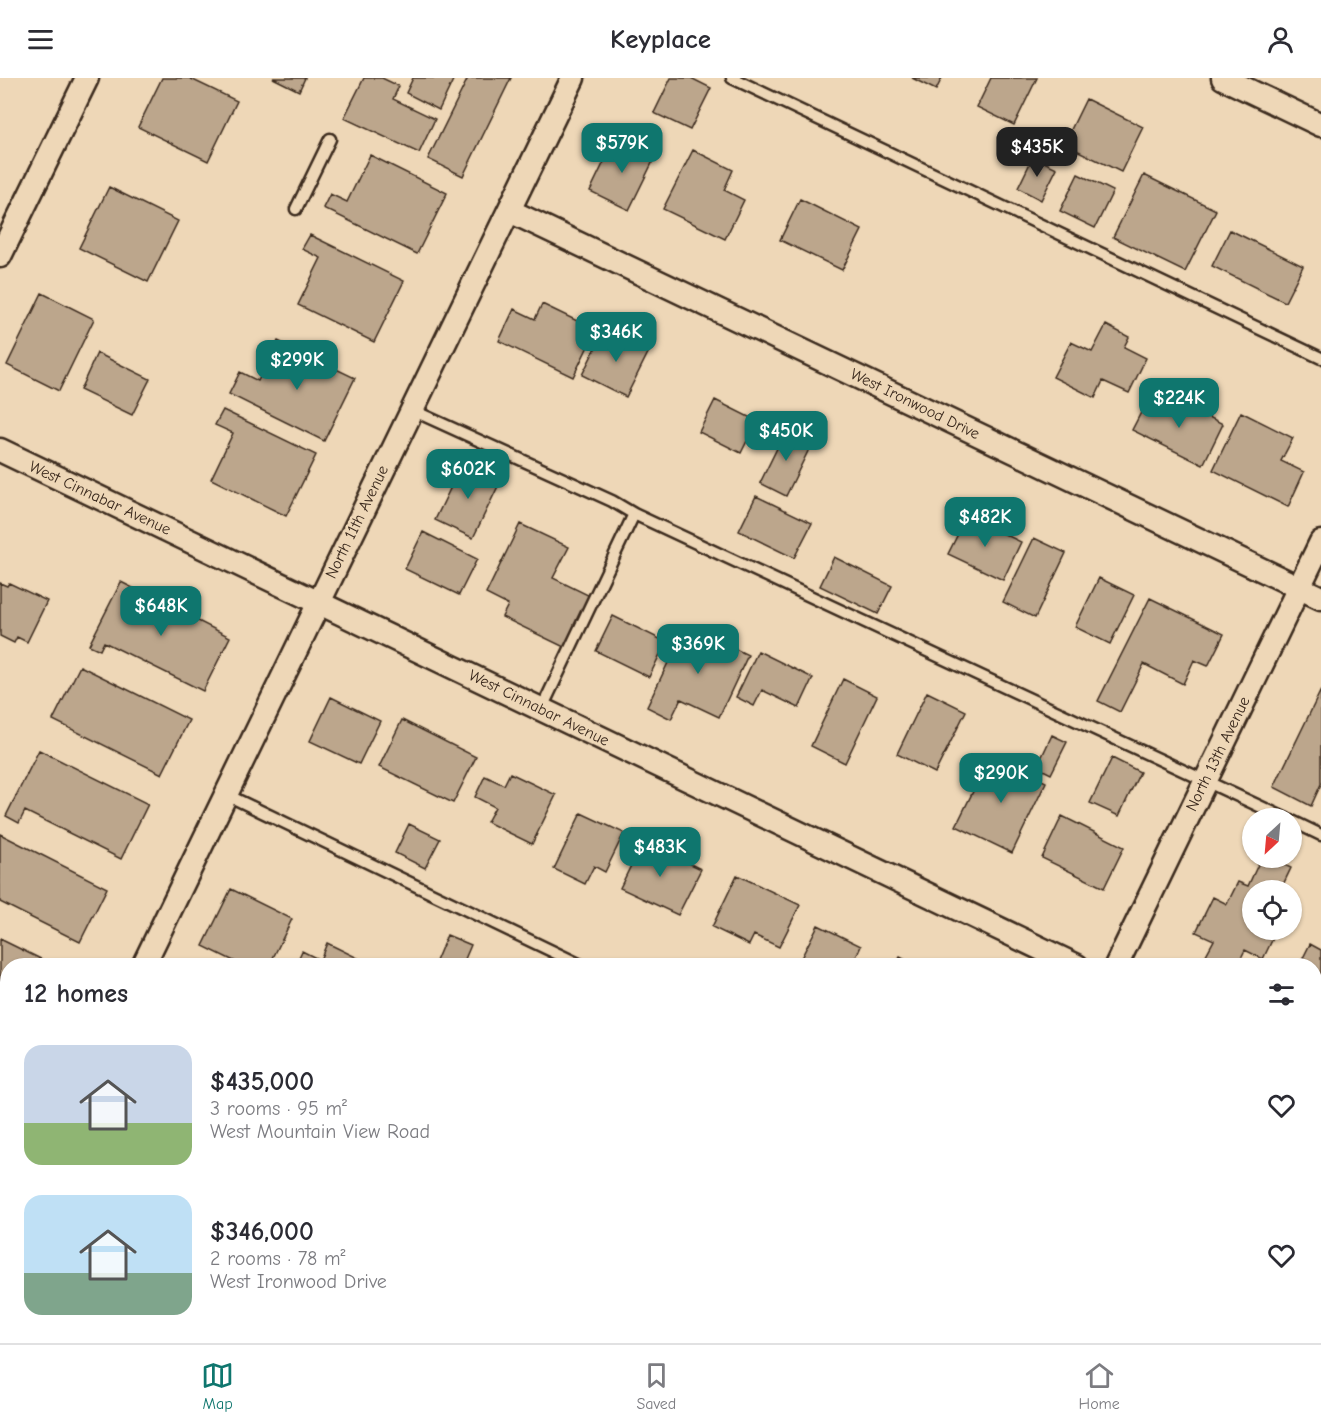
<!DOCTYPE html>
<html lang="en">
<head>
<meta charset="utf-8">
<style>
  body { margin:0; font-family:"Comic Neue",sans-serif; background:#f7f7f7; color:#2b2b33; height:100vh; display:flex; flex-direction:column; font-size:22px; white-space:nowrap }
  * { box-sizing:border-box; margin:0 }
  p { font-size:20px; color:#7c7c81 }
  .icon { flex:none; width:33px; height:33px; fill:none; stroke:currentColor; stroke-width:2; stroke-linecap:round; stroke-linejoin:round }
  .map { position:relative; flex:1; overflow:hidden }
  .drawer { position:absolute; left:0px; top:880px; width:1322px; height:386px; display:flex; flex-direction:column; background:#fff; border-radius:24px 24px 0 0; box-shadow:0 2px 4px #0004 }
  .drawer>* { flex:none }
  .needle { width:39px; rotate:206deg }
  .tools { position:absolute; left:1242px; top:730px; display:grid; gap:12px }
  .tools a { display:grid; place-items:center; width:60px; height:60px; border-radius:50%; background:#fff; box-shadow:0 2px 4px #0004; font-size:30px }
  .price { position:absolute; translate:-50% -51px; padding:0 14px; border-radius:12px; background:#0f766e; color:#fff; font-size:20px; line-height:39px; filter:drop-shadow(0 2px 3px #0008) }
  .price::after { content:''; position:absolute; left:50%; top:36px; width:18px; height:14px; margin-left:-9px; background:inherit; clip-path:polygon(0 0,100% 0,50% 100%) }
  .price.active { background:#222; color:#fff }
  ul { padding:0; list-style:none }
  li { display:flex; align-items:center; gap:18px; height:150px; padding:0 24px }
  li span { display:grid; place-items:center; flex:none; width:168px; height:120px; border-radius:18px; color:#555 }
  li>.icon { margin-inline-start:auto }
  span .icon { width:72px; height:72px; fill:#fffc; stroke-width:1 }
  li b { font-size:26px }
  h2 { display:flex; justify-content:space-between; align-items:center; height:72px; padding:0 24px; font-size:26px }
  header { display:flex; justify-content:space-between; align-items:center; height:78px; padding:0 24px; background:#fff; font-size:27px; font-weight:800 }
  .tab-bar { display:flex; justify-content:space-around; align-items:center; height:84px; border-top:2px solid #e1e1e2; background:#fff; font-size:16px; color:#7c7c81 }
  .tab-bar a { display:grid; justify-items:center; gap:3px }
  .tab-bar .active { color:#0f766e }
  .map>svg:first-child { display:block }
  .building { fill:#bca68c; stroke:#3b2a1e; stroke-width:1.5 }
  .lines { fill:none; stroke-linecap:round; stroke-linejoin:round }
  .service-casing { stroke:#3b2a1e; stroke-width:15 }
  .minor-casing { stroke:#3b2a1e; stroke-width:27 }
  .service { stroke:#eed7b7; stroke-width:10 }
  .minor { stroke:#eed7b7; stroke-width:22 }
  .labels { text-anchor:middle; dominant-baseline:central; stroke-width:5; stroke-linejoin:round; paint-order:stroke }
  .street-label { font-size:16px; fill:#3b2a1e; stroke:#eed7b7 }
</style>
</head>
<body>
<header><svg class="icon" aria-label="menu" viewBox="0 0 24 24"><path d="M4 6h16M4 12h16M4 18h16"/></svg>Keyplace<svg class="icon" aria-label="person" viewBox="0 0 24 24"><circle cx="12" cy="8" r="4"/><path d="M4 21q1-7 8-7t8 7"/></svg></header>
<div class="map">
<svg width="1321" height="1265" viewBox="0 0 1321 1265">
  <rect width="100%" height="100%" fill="#eed7b7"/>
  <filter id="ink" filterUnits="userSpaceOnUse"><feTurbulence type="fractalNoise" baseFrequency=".0167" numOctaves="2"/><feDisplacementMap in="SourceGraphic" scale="12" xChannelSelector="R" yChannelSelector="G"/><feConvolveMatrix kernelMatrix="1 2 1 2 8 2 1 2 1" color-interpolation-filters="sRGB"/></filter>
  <g filter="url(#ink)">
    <!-- building -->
    <path class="building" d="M162,0H189L237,23L208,83L138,49Z
      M273,0H305L299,13Z
      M364,0H382L399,8L393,21L435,41L419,75L344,40Z
      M413,0H454L439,32L406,15Z
      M468,0H511L463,98L428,81Z
      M671,0H691L711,10L690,52L654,35Z
      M912,0H942L936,12Z
      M991,0H1037L1014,47L977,29Z
      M1086,21L1143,49L1121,94L1064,66Z
      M616,59L655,79L629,132L590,113Z
      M693,72L733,92L724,112L744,122L725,161L663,131Z
      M370,77L447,115L417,176L323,130L330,116L347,124Z
      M1033,79L1057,90L1041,122L1018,110Z
      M1078,96L1113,113L1095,150L1060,133Z
      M1144,97L1216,132L1185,194L1113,159Z
      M109,109L178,143L148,204L79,170Z
      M800,121L862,152L842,192L780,162Z
      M1230,152L1303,188L1285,224L1212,188Z
      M310,157L404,203L374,264L298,227L321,180L302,171Z
      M42,215L94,241L59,313L7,287Z
      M542,226L596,252L573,299L499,263L514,231L535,241Z
      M1106,247L1129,259L1124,269L1146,280L1129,315L1103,303L1095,320L1053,299L1071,264L1092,274Z
      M605,251L649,273L626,319L582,297Z
      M278,263L355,300L324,363L229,316L240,294L258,303Z
      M97,275L150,301L132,337L80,312Z
      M1148,321L1168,331L1173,321L1223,346L1203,387L1132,352Z
      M715,322L757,343L741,375L699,354Z
      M223,332L316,377L286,438L211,401L233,355L215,347Z
      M1241,334L1293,360L1281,383L1304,394L1288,429L1213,392Z
      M787,350L813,363L786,418L760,405Z
      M463,384L501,402L473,460L435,442Z
      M756,418L812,445L794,480L739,453Z
      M967,438L1021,464L1003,502L948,476Z
      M520,446L569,469L553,500L590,518L564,569L502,539L508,527L486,516Z
      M423,454L477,481L459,517L405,491Z
      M1034,460L1066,475L1035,540L1003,524Z
      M834,479L892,508L878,536L820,508Z
      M1099,500L1134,517L1110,566L1075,549Z
      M121,504L230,559L203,613L104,564L100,572L89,567Z
      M0,505L7,508L9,505L47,523L27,564L17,559L14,565L0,558Z
      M1150,520L1224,556L1208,588L1194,582L1183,606L1144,586L1120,634L1098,623Z
      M613,538L666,564L649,599L596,573Z
      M686,547L748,577L719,639L681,621L671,641L647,629Z
      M758,573L813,600L799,630L762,612L754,628L736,619Z
      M80,588L189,642L162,696L53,642Z
      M843,601L877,618L845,685L811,668Z
      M1321,612V706L1311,728L1274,709Z
      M927,614L966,633L935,695L897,676Z
      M331,619L380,643L359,686L310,663Z
      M402,642L476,679L453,725L379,689Z
      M1052,657L1067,664L1051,696L1037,689Z
      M39,672L148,726L121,781L25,733L19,745L6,738Z
      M991,677L1046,704L1012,775L956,748Z
      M1112,680L1140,694L1119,738L1090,725Z
      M510,695L556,717L532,766L487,744L495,729L475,719L485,698L504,707Z
      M581,735L624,755L605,794L594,788L585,806L554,791Z
      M1062,738L1124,769L1104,810L1042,780Z
      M409,746L440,761L425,790L395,775Z
      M0,756L107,810L80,864L0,824Z
      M643,763L701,791L678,837L620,810Z
      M1261,780H1270L1291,790L1280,813H1252V852H1277L1263,881L1245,872L1237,888H1231L1206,877L1214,862L1196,854L1213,819L1227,826L1238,804L1248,808Z
      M737,797L800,827L779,869L754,857L749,867L712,849Z
      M231,811L292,841L269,888H244L203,868Z
      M818,847L861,868L852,888H797Z
      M447,857L471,867L462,888H434Z
      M0,861L55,888H8V933L0,929Z
      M327,865L364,883L362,888H295L302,873L320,882Z
      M1310,866L1321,872V910L1316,921L1314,920V888H1299Z
      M900,879L917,888H895Z
      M0,966L8,969V1013L0,1028Z
      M1314,1073L1321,1077V1094L1314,1108Z
      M22,1258H94L91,1265H19Z
      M270,1258H295L292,1265H267Z
      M563,1258H590L587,1265H577Z
      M611,1258H665L678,1265H608Z
      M1011,1258H1052L1048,1265H1024Z
      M1101,1258H1114L1128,1265H1098Z"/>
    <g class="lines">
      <defs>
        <path id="service" d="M732,0L1321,280
          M296,131L330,61
          M412,332L612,423L634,436
          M541,632L634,436L1287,741
          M227,717L583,888
          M1292,743L1321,757
          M1314,1237L1321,1241
          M348,1258L362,1265"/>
        <path id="minor" d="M1223,0L1321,47
          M510,133L1321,520
          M0,178L87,0
          M0,372L1077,888
          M143,888L573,0
          M1116,888L1321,464
          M1314,1000L1321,1003
          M0,1178L8,1163
          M852,1258L866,1265
          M932,1265L935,1258"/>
      </defs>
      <!-- service casing -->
      <use href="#service" class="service-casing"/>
      <!-- minor casing -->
      <use href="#minor" class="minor-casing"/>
      <!-- service -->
      <use href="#service" class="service"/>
      <!-- minor -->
      <use href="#minor" class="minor"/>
    </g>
  </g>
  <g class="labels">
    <!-- street labels -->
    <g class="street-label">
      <text transform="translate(915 326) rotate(26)">West Ironwood Drive</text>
      <text transform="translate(100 420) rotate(25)">West Cinnabar Avenue</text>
      <text transform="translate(357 444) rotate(-64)">North 11th Avenue</text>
      <text transform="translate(539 630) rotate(26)">West Cinnabar Avenue</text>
      <text transform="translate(1218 676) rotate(-64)">North 13th Avenue</text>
    </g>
  </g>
</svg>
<div class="tools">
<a><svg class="needle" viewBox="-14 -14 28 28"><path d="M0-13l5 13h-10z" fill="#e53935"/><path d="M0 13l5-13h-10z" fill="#7c7c81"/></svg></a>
<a><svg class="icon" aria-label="locate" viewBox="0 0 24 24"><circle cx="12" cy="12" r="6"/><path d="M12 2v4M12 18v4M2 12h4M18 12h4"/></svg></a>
</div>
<b class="price" style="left:622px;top:96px">$579K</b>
<b class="price active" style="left:1037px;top:100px">$435K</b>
<b class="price" style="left:616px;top:285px">$346K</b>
<b class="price" style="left:297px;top:313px">$299K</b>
<b class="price" style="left:1179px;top:351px">$224K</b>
<b class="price" style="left:786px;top:384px">$450K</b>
<b class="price" style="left:468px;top:422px">$602K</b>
<b class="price" style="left:985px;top:470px">$482K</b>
<b class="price" style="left:161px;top:559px">$648K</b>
<b class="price" style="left:698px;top:597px">$369K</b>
<b class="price" style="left:1001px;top:726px">$290K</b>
<b class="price" style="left:660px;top:800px">$483K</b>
<section class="drawer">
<h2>12 homes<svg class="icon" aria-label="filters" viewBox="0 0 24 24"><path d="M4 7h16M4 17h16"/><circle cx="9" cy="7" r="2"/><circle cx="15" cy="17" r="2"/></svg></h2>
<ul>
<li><span style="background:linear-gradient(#c9d6e8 65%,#8fb573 0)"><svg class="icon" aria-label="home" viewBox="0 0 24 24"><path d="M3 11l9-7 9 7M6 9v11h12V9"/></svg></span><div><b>$435,000</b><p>3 rooms · 95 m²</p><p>West Mountain View Road</p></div><svg class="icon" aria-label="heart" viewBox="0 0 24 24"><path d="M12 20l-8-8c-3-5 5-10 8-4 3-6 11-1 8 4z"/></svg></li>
<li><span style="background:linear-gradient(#bfe0f5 65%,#7fa58c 0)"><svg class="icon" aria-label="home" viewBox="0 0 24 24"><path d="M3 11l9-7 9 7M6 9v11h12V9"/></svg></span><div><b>$346,000</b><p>2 rooms · 78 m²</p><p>West Ironwood Drive</p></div><svg class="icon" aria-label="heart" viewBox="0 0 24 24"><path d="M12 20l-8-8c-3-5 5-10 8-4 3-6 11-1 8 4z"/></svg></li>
</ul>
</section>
</div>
<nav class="tab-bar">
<a class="active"><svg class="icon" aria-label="map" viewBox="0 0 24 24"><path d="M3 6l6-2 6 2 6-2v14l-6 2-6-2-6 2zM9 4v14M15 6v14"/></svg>Map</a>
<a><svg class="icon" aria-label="saved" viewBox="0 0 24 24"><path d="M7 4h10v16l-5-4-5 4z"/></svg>Saved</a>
<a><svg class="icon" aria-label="home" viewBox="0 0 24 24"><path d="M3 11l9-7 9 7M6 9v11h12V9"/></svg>Home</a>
</nav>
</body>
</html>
